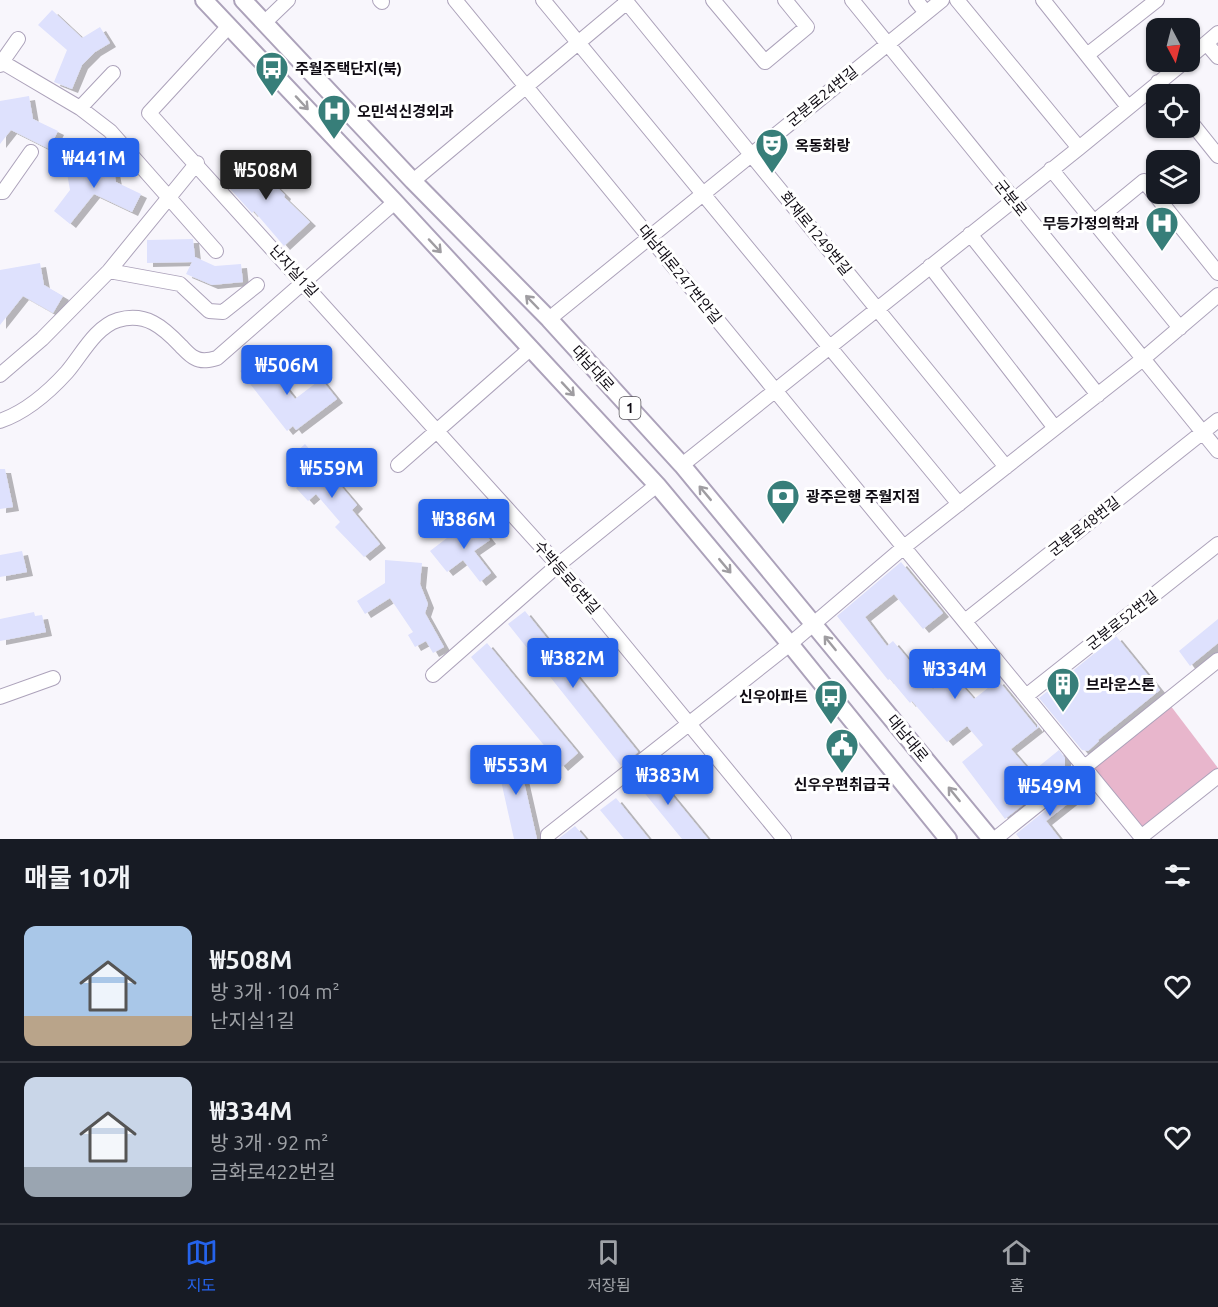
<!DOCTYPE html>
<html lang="ko">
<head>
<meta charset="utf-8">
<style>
  body { margin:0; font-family:Ubuntu,"Noto Sans KR",sans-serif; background:#20242c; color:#f1f3f6; height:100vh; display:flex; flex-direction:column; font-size:22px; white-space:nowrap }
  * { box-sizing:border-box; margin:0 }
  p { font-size:20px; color:#9ea1a6 }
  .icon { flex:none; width:33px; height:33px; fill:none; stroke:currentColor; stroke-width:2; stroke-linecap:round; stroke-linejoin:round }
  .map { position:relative; height:839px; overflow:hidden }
  .panel { display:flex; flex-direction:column; background:#171b24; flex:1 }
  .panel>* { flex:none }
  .needle { width:39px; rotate:173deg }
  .buttons { position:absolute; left:1146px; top:18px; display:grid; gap:12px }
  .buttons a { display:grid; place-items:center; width:54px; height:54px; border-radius:12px; background:#171b24; box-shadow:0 2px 4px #0004; font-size:30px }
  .price { position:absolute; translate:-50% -51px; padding:0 14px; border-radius:6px; background:#2563eb; color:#fff; font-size:20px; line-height:39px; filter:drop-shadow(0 2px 3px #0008) }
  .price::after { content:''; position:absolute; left:50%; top:36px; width:18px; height:14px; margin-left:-9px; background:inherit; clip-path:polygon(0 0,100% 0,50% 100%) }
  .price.selected { background:#222; color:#fff }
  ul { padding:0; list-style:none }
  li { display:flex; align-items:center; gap:18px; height:150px; padding:0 24px }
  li+li { border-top:2px solid #363941 }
  li span { display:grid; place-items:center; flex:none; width:168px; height:120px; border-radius:12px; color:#555 }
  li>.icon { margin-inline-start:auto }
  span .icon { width:72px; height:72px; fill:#fffc; stroke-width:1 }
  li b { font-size:26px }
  h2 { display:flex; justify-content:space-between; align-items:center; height:72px; padding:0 24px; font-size:26px }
  .menu { display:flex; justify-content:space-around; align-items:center; height:84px; border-top:2px solid #363941; background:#171b24; font-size:16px; color:#9ea1a6 }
  .menu a { display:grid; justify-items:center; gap:3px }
  .menu .selected { color:#2563eb }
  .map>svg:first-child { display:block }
  .green { fill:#e8b6cc }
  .building { fill:#dee1fd; filter:url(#shadow) }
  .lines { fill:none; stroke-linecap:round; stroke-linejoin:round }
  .minor-casing { stroke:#aca2ba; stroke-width:16 }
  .major-casing { stroke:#aca2ba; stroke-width:20 }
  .minor { stroke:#fff; stroke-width:14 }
  .major { stroke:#fff; stroke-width:16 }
  .oneway { stroke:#9f9da1 }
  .labels { text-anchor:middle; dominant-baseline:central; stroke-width:6; stroke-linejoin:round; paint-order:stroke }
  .shield { fill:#fff; stroke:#57545a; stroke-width:1.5 }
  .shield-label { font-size:14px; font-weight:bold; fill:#0f0b13 }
  .poi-label { font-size:15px; font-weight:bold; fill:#0f0b13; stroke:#fff; text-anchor:start }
  .street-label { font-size:15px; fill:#0f0b13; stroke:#fff }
</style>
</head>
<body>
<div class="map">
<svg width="1218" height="839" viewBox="0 0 1218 839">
  <defs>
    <filter id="shadow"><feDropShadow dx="6" dy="4" stdDeviation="0" flood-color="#0004"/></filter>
  </defs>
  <rect width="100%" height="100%" fill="#f8f6fc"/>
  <!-- green -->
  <path class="green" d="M1167,701L1218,768V776L1141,837L1084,767Z"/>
  <!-- building -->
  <path class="building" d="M52,10L82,38L100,27L110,43L95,52L82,65L72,89L54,82L67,50L38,25Z
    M29,96L33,119L58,131L49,149L11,130L0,144V101Z
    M246,156L260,173L261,171L285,195L284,197L310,222L284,246L254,211L252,213L222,180Z
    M112,160L116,182L141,194L132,212L94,194L70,224L54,211L70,190L66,168Z
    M193,239L195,257L215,266L241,264L243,282L212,285L186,274L192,262L147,263V240Z
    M40,263L44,285L63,296L53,313L23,296L0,325V270Z
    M260,355L295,399L321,379L337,399L296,430L293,426L287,431L240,371Z
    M305,444L357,505L352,510L380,544L364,557L335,527L340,522L316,494L308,501L296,488L304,482L286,461Z
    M0,469H5L13,507L0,509Z
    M473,518L490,540L474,551L491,573L480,582L463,560L447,572L430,551Z
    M22,551L27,572L0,577V555Z
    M385,560L422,563L420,584L428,604L425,613L444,647L433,653L426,641L415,647L408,635L413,632L390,598L365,614L357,601L385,583Z
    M901,562L943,613L923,629L894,594L865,617L887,646L893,641L933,689L951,673L974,699L998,680L1037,728V724L1039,727L1011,749L1029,770L1032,772L1059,750L1065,758V772L1005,819L962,762L983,745L967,726L947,742L912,701L910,703L890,679L888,680L837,616Z
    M525,611L638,752L621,766L508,624Z
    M34,612L35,616L42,615L46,632L0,641V619Z
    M1218,619V643L1190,666L1179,651Z
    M1116,636L1160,690L1098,740L1099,741L1088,751L1082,750L1039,698Z
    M487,643L578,753L562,767L471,657Z
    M517,751L537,839H514L495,754Z
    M649,767L708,839H682L633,779Z
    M1083,780L1089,787L1046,821L1060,839H1020L1016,834Z
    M616,798L649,839H624L600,810Z
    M575,826L586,839H558Z"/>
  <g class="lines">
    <defs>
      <path id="minor" d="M380,0L382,2
        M455,0L1143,839
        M543,0L959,504
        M625,0L1006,467
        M713,0L765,62L807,27L785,0
        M852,0L1218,451
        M916,0L926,13
        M957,0L1079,148
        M1043,0L1128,107
        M264,23L288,0
        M229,26L149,113L558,565L784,839
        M1206,43L1218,57
        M1087,55L1157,0
        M1190,57L1218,33
        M2,62L18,39
        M0,65L2,62L80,108L110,131L216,251
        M1158,82L1168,94
        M80,108L113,73
        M1190,121L1218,156
        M1051,169L1180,328
        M413,181L627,2
        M0,192H3L31,152
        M1094,222L1144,181L1218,273
        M970,234L1098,395
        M930,266L1055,428
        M109,271L180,284L209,311L223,312L257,285
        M549,319L942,0
        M0,375L42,339L109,271L197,163
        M0,421C26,412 48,393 67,372C81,356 95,327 118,320C146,312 163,327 181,346C185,350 190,356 195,358C202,362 210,360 217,358L395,202
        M398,465L531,348
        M682,465L1079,148L1184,62
        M965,621L1218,420
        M433,675L558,565L657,485
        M1026,696L1218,544
        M0,697L53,678
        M1141,837L1218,776
        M548,839V835L790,644L904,547L1143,359L1218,295
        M995,839L1218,660"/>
      <path id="major" d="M204,0L395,202L657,485L790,644L948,839
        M243,0L413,181L549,319L682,465L991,839"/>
    </defs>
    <!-- minor casing -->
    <use href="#minor" class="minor-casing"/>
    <!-- major casing -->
    <use href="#major" class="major-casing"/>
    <!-- minor -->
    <use href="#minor" class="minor"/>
    <!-- major -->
    <use href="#major" class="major"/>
  </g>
  <!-- one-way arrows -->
  <defs><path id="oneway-shaft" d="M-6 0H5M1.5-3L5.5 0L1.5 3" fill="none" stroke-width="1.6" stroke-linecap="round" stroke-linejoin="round" transform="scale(1.5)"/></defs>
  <g class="oneway">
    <use href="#oneway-shaft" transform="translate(302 103) rotate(47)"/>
    <use href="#oneway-shaft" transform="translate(435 246) rotate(47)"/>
    <use href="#oneway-shaft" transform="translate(532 302) rotate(-134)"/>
    <use href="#oneway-shaft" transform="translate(568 389) rotate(47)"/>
    <use href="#oneway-shaft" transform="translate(705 493) rotate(-130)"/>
    <use href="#oneway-shaft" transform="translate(725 566) rotate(50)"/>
    <use href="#oneway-shaft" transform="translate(830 643) rotate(-129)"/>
    <use href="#oneway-shaft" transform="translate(954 794) rotate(-129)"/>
  </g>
  <!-- icons -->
  <defs>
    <symbol id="bus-pin" viewBox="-11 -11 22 30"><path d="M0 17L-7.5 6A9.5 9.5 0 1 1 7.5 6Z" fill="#377e79" stroke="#fff"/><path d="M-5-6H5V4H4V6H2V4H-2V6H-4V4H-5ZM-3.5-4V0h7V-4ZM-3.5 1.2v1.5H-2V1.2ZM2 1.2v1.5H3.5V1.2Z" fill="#fff"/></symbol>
    <symbol id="hospital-pin" viewBox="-11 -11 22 30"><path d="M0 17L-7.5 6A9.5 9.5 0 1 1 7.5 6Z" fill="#377e79" stroke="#fff"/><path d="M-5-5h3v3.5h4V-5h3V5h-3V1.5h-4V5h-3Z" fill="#fff"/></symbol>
    <symbol id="theatre-pin" viewBox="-11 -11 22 30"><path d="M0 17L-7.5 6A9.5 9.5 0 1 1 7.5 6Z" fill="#377e79" stroke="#fff"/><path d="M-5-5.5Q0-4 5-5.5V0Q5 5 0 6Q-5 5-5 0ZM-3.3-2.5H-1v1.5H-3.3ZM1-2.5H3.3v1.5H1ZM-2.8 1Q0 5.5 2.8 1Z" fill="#fff"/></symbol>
    <symbol id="bank-pin" viewBox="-11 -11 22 30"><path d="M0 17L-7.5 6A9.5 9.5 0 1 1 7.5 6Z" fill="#377e79" stroke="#fff"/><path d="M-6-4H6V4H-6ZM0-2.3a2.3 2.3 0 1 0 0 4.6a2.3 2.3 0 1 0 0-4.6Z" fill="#fff"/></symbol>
    <symbol id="building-pin" viewBox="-11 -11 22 30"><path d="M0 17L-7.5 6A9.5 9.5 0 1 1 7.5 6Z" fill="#377e79" stroke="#fff"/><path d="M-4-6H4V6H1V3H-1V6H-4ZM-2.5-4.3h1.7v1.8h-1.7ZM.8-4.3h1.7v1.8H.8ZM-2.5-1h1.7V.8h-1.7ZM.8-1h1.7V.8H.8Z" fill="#fff"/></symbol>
    <symbol id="civic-pin" viewBox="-11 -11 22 30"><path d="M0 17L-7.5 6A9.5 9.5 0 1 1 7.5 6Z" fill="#377e79" stroke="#fff"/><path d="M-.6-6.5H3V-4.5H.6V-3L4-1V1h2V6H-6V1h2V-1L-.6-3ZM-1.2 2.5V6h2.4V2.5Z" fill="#fff"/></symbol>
  </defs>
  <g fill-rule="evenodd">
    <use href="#bus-pin" x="253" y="49" width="38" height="52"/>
    <use href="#hospital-pin" x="315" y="92" width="38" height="52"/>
    <use href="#theatre-pin" x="753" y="126" width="38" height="52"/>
    <use href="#hospital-pin" x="1143" y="204" width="38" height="52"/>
    <use href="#bank-pin" x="764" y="477" width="38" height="52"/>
    <use href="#building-pin" x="1044" y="665" width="38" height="52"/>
    <use href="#bus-pin" x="812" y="677" width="38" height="52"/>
    <use href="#civic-pin" x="823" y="726" width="38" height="52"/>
  </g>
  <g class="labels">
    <!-- shield labels -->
    <rect class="shield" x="619.5" y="397" width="21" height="22" rx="4.5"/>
    <g class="shield-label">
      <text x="630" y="408">1</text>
    </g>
    <!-- poi labels -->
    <g class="poi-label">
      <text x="295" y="68">주월주택단지(북)</text>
      <text x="357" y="111">오민석신경외과</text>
      <text x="795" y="145">옥동화랑</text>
      <text x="1139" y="223" text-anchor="end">무등가정의학과</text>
      <text x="806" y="496">광주은행 주월지점</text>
      <text x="1086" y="684">브라운스톤</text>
      <text x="808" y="696" text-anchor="end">신우아파트</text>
      <text x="842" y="784" text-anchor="middle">신우우편취급국</text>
    </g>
    <!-- street labels -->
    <g class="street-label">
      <text transform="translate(822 96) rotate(-39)">군분로24번길</text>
      <text transform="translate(1011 198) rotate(51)">군분로</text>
      <text transform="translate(816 233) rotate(51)">회재로1249번길</text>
      <text transform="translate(294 271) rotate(48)">난지실1길</text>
      <text transform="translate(680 274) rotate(51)">대남대로247번안길</text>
      <text transform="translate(593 368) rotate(48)">대남대로</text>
      <text transform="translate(1084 526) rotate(-38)">군분로48번길</text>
      <text transform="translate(567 577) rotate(49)">수박등로6번길</text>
      <text transform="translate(1122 620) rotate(-38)">군분로52번길</text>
      <text transform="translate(908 738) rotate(51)">대남대로</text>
    </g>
  </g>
</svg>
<div class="buttons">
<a><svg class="needle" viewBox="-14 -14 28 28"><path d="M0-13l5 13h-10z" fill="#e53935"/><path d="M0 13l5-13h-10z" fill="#9ea1a6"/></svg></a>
<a><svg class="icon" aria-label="locate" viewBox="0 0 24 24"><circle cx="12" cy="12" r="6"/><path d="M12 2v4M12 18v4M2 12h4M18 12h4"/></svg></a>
<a><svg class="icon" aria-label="layers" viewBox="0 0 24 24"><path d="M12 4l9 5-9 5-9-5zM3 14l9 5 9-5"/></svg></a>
</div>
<b class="price" style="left:94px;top:189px">₩441M</b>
<b class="price selected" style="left:266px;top:201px">₩508M</b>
<b class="price" style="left:287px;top:396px">₩506M</b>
<b class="price" style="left:332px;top:499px">₩559M</b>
<b class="price" style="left:464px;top:550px">₩386M</b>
<b class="price" style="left:573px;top:689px">₩382M</b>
<b class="price" style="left:955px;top:700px">₩334M</b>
<b class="price" style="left:516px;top:796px">₩553M</b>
<b class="price" style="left:668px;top:806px">₩383M</b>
<b class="price" style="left:1050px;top:817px">₩549M</b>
</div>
<section class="panel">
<h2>매물 10개<svg class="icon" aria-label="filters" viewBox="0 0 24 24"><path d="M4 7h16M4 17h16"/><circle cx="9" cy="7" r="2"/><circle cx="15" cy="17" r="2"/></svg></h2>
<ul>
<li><span style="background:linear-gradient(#a9c7e8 75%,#b9a48a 0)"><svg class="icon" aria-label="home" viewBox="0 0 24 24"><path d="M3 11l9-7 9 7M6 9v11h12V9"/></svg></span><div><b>₩508M</b><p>방 3개 · 104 m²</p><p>난지실1길</p></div><svg class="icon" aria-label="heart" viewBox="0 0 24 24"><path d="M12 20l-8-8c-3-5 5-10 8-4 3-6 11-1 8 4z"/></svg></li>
<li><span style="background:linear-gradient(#c9d6e8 75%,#9aa5b1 0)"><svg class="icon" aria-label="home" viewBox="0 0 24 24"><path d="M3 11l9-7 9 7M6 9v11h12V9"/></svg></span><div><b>₩334M</b><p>방 3개 · 92 m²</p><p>금화로422번길</p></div><svg class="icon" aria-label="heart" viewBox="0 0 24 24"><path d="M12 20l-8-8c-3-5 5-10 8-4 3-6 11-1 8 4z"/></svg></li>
</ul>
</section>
<nav class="menu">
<a class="selected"><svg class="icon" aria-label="map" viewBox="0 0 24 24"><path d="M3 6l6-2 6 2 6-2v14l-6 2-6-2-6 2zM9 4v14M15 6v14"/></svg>지도</a>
<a><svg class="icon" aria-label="saved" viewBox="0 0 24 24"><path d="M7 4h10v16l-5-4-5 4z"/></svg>저장됨</a>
<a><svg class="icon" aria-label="home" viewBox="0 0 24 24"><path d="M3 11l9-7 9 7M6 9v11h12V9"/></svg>홈</a>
</nav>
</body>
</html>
